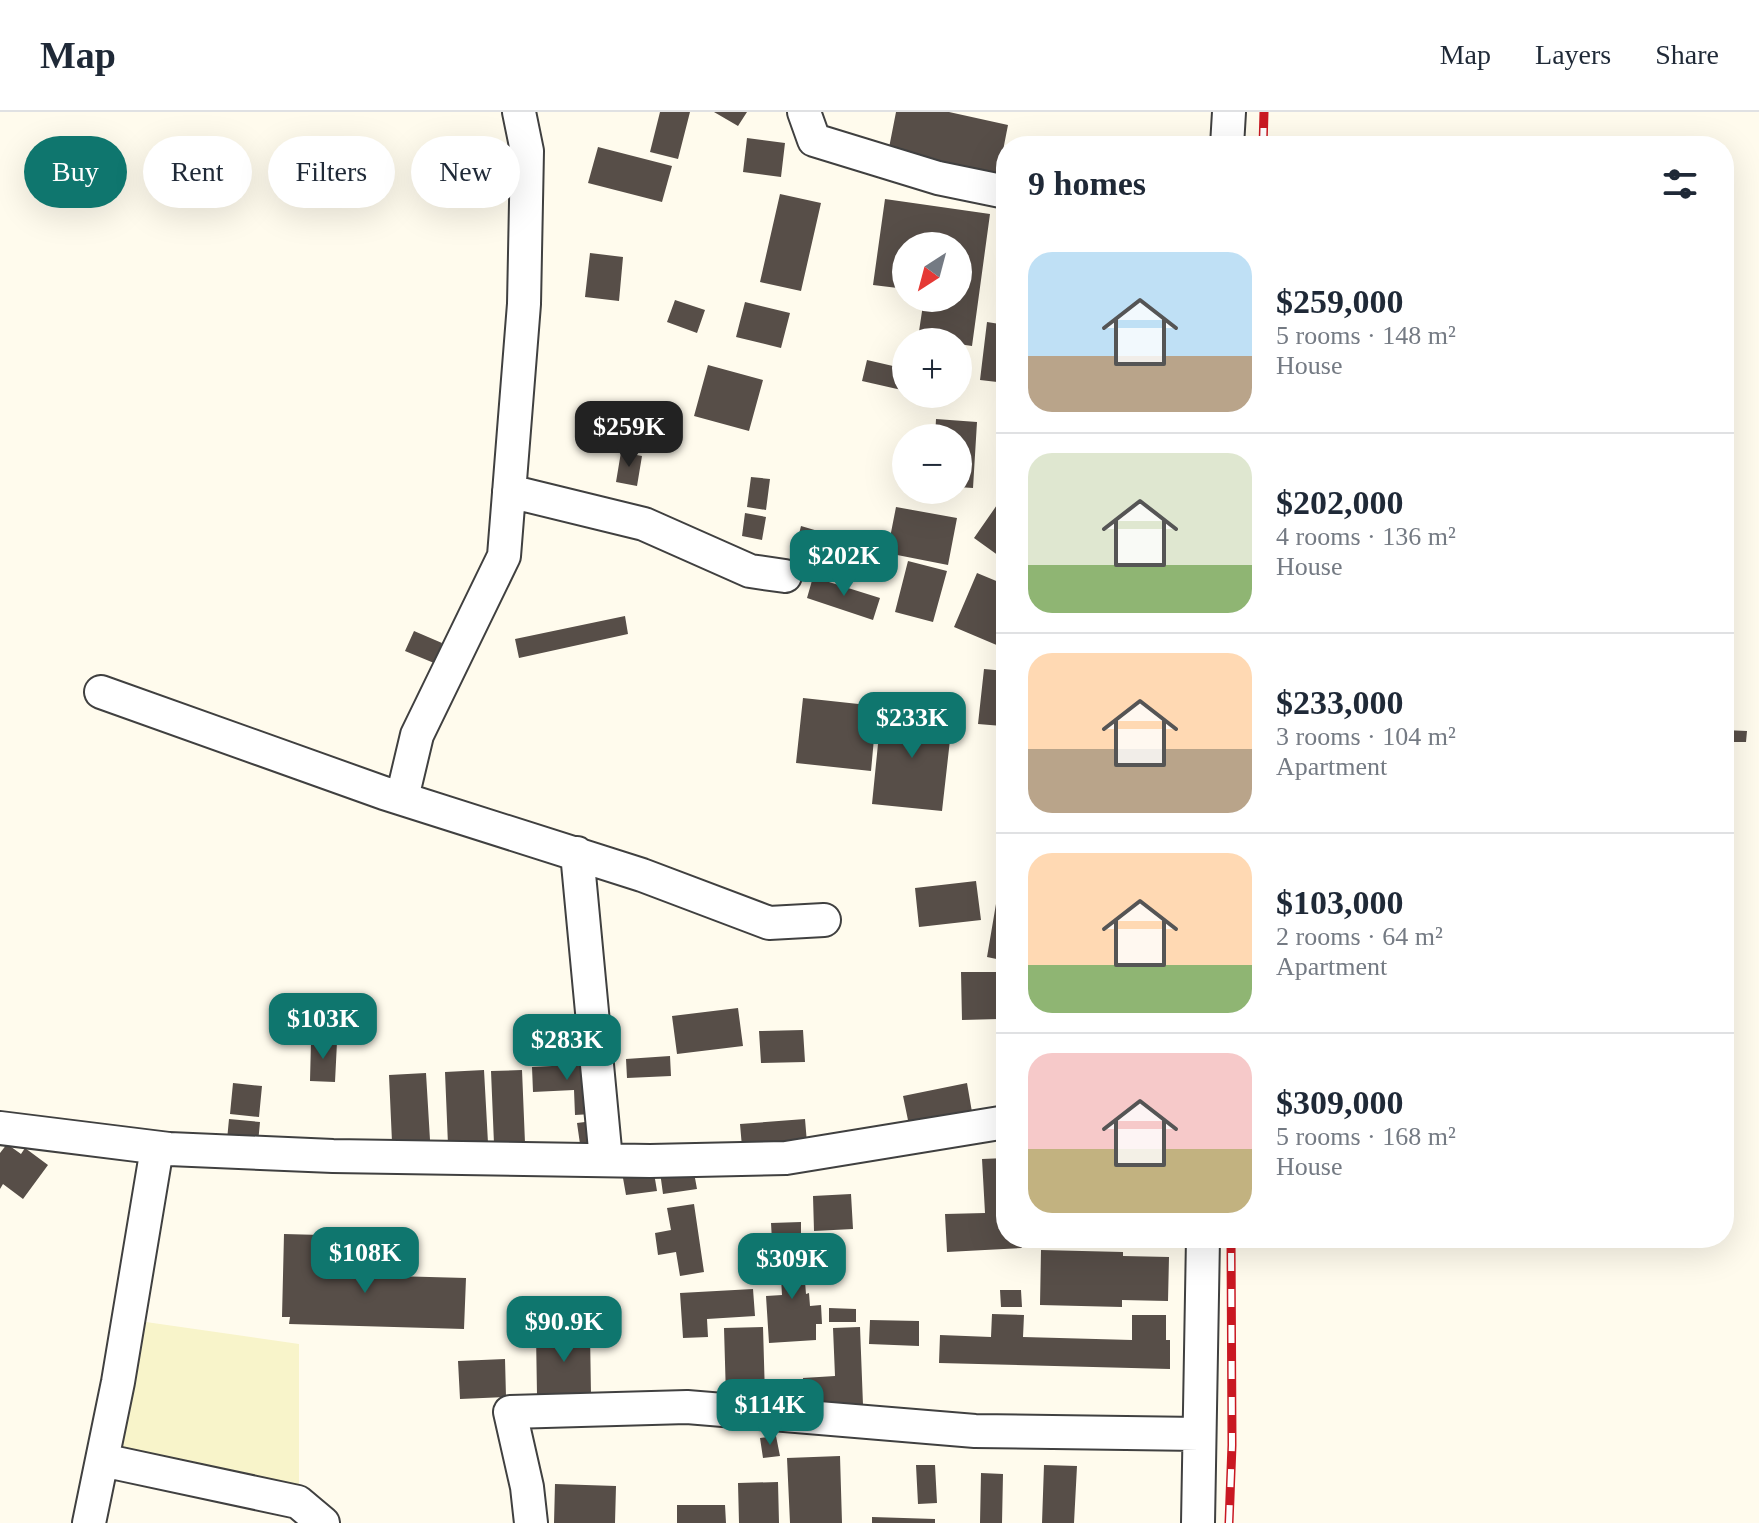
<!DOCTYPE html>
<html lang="en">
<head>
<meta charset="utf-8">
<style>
  body { margin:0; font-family:Georgia,serif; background:#f2f2f3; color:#1f2937; height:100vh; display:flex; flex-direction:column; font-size:30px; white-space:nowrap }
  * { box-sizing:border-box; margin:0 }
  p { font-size:26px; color:#747a83 }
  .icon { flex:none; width:44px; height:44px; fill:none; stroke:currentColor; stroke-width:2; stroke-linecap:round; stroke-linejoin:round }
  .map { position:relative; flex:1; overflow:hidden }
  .sheet { position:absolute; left:996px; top:24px; width:738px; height:1112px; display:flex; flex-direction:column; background:#fff; border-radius:32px; box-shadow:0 8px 32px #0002 }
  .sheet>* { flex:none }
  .guide { position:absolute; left:24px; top:24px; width:760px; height:72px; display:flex; gap:16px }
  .needle { width:52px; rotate:216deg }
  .tools { position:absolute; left:892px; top:120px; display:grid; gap:16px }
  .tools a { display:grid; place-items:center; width:80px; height:80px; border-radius:50%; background:#fff; box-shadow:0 8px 32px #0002; font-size:40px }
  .price { position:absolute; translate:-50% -68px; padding:0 18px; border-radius:16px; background:#0f766e; color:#fff; font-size:26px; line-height:52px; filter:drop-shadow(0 2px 4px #0008) }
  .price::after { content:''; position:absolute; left:50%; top:48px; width:24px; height:18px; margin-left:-12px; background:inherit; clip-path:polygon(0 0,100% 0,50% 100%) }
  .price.current { background:#222; color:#fff }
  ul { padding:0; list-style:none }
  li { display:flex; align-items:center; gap:24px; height:200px; padding:0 32px }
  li+li { border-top:2px solid #e0e1e3 }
  li span { display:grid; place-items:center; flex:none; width:224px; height:160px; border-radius:24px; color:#555 }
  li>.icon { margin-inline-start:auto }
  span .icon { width:96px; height:96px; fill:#fffc; stroke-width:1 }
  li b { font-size:34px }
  h2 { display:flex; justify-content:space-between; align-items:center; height:96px; padding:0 32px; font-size:34px }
  .pill { padding:0 28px; border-radius:36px; background:#fff; box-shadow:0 8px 32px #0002; font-size:28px; line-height:72px }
  .pill.current { background:#0f766e; color:#fff }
  header { display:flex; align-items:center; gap:48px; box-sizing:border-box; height:112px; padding:0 40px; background:#fff; border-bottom:2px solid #e0e1e3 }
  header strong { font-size:38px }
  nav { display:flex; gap:44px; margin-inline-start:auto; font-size:28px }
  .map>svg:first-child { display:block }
  .farmland { fill:#f8f4ca }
  .building { fill:#574e48 }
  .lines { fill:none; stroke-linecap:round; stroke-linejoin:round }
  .street-casing { stroke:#404040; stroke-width:36 }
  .street { stroke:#fff; stroke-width:32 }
  .rail-casing { stroke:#c91822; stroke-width:9 }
  .rail { stroke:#fff; stroke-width:6; stroke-dasharray:18; stroke-linecap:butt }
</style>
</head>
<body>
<header>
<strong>Map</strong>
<nav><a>Map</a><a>Layers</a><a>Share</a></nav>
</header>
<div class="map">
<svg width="1759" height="1411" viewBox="0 0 1759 1411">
  <rect width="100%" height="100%" fill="#fffbed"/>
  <!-- farmland -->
  <path class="farmland" d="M146,1210L299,1232V1373L117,1334Z"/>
  <!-- building -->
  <path class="building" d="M660,0H690L678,47L650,40Z
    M714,0H747L738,14Z
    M896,0H949L1008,13L998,64L888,41Z
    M747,26L785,31L781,65L743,60Z
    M598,35L672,54L662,90L588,71Z
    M780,82L821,91L801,179L760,170Z
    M885,87L990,102L972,234L918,226L924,186H958V134H906V177L873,173Z
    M590,141L623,145L619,189L585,185Z
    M675,188L705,198L697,221L667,210Z
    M745,190L790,201L781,236L736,225Z
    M987,210L1006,213V271L980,268Z
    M867,248L906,257V279L862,269Z
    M708,253L763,268L749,319L694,304Z
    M936,307L977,310L973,376L958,375V326H935Z
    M621,340L642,344L637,374L616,370Z
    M751,365L770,367L766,398L747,395Z
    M1006,380V449L974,426Z
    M896,395L957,406L948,453L887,441Z
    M745,401L766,405L762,428L742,424Z
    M801,414L852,429L841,467L791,454Z
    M908,449L947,459L933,510L895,500Z
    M977,461L1006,473V537L954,515Z
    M813,465L880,486L873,508L807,486Z
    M625,504L628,522L519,546L515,527Z
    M414,519L442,531L434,551L405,539Z
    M984,557L1006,559L1002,614L978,612Z
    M906,583L935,586L932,618L951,619L942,699L872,692L880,612L903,614Z
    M803,586L877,594L871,659L796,651Z
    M1724,618L1747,619L1746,630H1724Z
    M976,769L981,808L919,815L915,776Z
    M997,786L1006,787V849L987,845Z
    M961,860H998L999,907L962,908Z
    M283,894L330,896V916L282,914Z
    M738,896L743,934L677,942L672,904Z
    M803,918L805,950L761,951L759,919Z
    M311,929L337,930L335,970L310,969Z
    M670,944L671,964L627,966L626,947Z
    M590,945L592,1002L575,1003L574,978L533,980L532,955L572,953V946Z
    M484,958L488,1031L448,1033L445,960Z
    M522,958L525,1031L494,1032L491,959Z
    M426,961L430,1028L392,1030L389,963Z
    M233,971L262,974L259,1005L230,1002Z
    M967,971L972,1000L909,1013L903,984Z
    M229,1007L260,1010L258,1031L227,1028Z
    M805,1007L807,1031L742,1035L740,1012Z
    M593,1009L597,1036L581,1039L577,1011Z
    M7,1032L21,1042L25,1036L48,1053L23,1087L3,1072L0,1077V1041Z
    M1006,1046V1126H1021L1022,1136L947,1140L945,1102L985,1101L982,1047Z
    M693,1055L697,1077L663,1082L660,1060Z
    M654,1061L657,1079L626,1083L623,1066Z
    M851,1082L853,1117L814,1119L813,1084Z
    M694,1092L704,1160L680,1164L676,1140L658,1143L655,1121L671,1118L667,1096Z
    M801,1110V1129H772L771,1111Z
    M284,1122L321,1123L320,1162L466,1166L464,1217L289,1212L290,1205H282Z
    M802,1131L806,1182L809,1181L810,1194L821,1193L822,1212H816V1228L769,1231L766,1184L782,1183L779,1132Z
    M1041,1138L1123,1140V1144L1169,1145L1168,1189L1122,1188V1195L1040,1193Z
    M753,1177L755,1204L707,1207L708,1225L683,1226L680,1181Z
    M1000,1178H1021L1022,1195H1001Z
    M829,1196L856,1197V1210H829Z
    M992,1202L1024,1203L1023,1225L1132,1228V1203H1166V1228H1170V1257L939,1251L940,1223L991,1225Z
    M870,1208L919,1209V1234L869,1232Z
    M763,1215L765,1284L726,1285L724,1216Z
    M860,1215L863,1293H803V1266L835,1264L833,1216Z
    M590,1221L591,1283H537L536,1222Z
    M505,1247L506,1285L460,1287L458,1249Z
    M776,1324L780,1344L763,1346L760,1326Z
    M840,1344L842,1411H790L787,1346Z
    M916,1353H935L937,1391L918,1392Z
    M1044,1353L1077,1354L1074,1411H1042Z
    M981,1361L1003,1362L1002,1411H980Z
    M778,1370L779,1411H739L738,1371Z
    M555,1372L616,1374L615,1411H554Z
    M677,1393H725L726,1411H677Z
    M872,1405L935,1407V1411H872Z"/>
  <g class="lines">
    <defs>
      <path id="street" d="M804,0L814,28L938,66L1006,80
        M1227,34L1229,0
        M509,379L644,412L750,459L785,464
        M101,580L384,681L642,763L769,811L824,808
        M402,686L417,623L504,444L524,192L527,39L519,0
        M577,741L606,1048
        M0,1016L169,1037L333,1044L650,1049L786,1046L1006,1010
        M102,1348L298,1390L323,1411
        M89,1411L118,1270L157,1036
        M531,1411L527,1375L510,1300L687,1295L975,1319L1199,1322
        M1198,1411L1203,1126"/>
    </defs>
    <!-- street casing -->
    <use href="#street" class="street-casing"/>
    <!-- street -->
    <use href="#street" class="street"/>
    <defs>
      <path id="rail" d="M1263,34L1264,0
        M1229,1411L1232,1333L1231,1126"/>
    </defs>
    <!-- rail casing -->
    <use href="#rail" class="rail-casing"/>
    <!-- rail -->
    <use href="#rail" class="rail"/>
  </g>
</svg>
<div class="tools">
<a><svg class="needle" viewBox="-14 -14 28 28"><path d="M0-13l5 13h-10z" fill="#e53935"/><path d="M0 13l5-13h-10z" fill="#747a83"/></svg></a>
<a>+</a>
<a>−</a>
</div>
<b class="price current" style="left:629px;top:357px">$259K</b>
<b class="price" style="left:844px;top:486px">$202K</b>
<b class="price" style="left:912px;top:648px">$233K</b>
<b class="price" style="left:323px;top:949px">$103K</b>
<b class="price" style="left:567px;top:970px">$283K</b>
<b class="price" style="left:365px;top:1183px">$108K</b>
<b class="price" style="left:792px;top:1189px">$309K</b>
<b class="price" style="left:564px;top:1252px">$90.9K</b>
<b class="price" style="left:770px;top:1335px">$114K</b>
<div class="guide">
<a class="pill current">Buy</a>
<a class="pill">Rent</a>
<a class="pill">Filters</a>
<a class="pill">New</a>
</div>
<section class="sheet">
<h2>9 homes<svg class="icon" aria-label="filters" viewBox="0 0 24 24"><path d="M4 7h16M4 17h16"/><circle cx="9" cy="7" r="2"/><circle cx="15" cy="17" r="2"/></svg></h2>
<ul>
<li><span style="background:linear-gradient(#bfe0f5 65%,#b9a48a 0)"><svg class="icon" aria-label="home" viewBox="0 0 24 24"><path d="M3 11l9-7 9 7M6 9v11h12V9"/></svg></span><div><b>$259,000</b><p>5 rooms · 148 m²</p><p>House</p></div></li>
<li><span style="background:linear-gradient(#dfe7d0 70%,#8fb573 0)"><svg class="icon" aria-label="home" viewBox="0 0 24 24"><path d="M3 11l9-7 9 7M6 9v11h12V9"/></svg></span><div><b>$202,000</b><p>4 rooms · 136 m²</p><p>House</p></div></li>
<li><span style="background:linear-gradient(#ffd9b3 60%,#b9a48a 0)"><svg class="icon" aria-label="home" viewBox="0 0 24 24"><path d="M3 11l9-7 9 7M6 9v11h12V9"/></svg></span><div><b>$233,000</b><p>3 rooms · 104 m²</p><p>Apartment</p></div></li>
<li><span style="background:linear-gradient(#ffd9b3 70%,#8fb573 0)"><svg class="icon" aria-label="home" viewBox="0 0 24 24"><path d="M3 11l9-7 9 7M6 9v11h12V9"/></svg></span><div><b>$103,000</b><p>2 rooms · 64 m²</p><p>Apartment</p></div></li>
<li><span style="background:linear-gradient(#f6c9c9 60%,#c2b280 0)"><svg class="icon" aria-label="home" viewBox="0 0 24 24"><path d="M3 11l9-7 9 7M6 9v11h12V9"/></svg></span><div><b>$309,000</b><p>5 rooms · 168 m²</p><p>House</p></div></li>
</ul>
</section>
</div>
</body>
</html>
